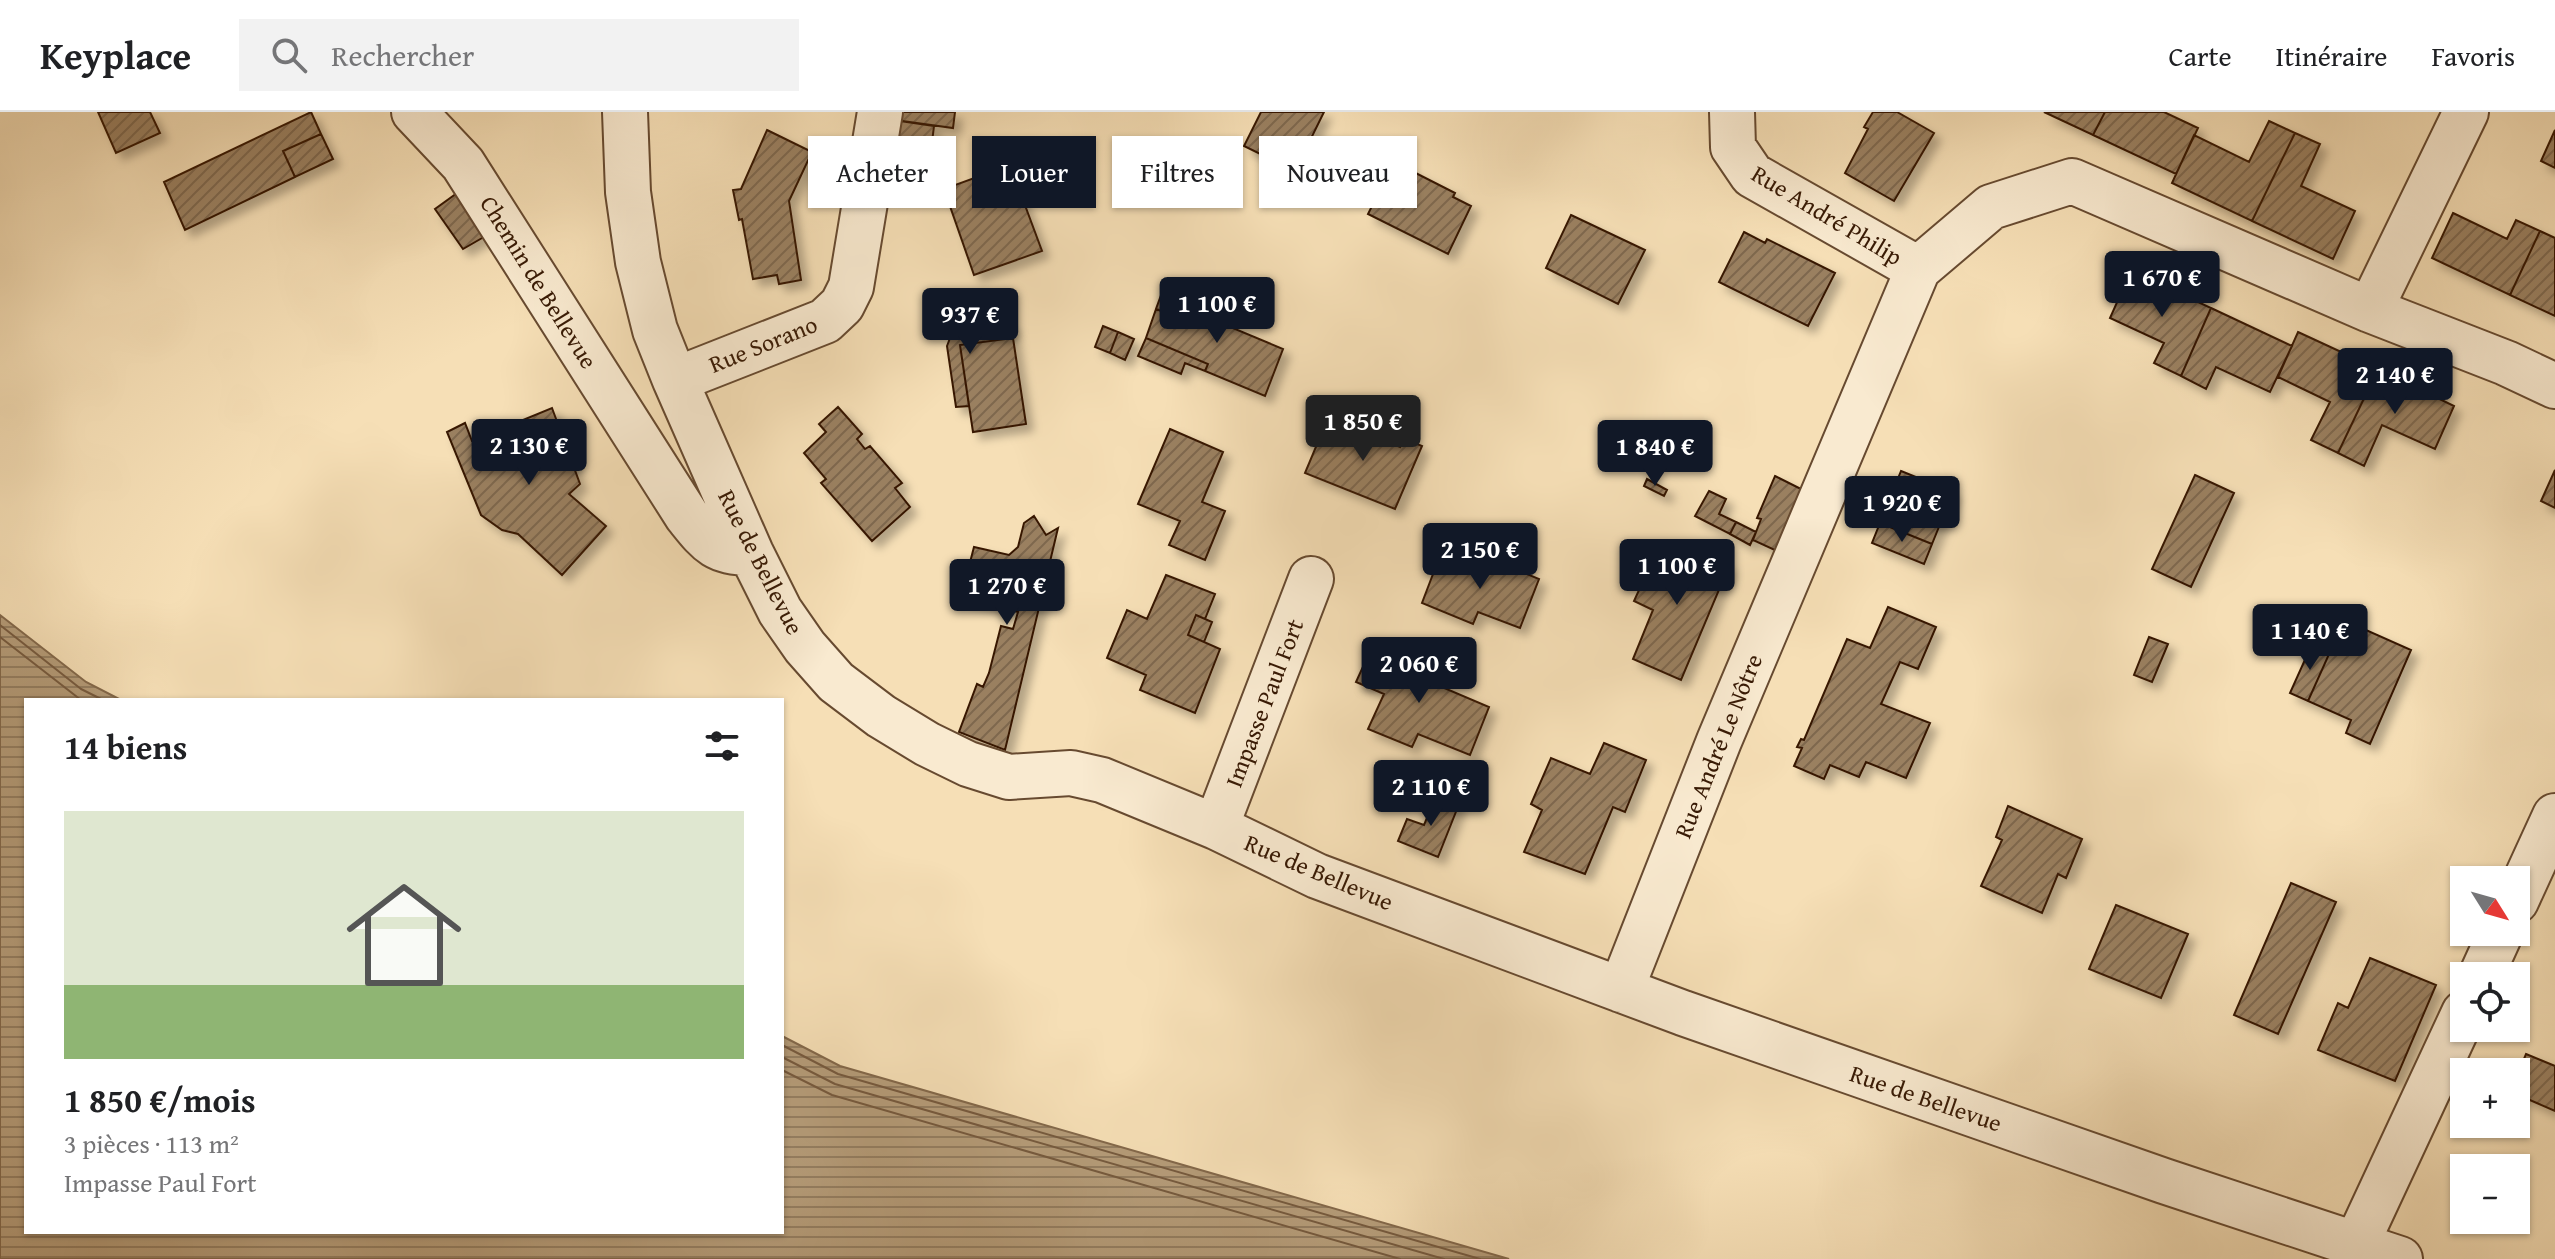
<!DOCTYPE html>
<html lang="fr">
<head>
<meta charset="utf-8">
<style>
  body { margin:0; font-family:"Gentium Book Plus",serif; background:#f2f2f2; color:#202124; height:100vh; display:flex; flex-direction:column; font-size:30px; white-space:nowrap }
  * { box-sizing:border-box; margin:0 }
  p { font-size:26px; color:#757577 }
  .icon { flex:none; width:44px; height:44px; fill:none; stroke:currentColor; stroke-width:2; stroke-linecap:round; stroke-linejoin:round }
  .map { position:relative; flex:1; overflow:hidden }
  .panel { position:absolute; left:24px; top:586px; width:760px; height:536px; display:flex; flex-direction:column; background:#fff; border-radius:0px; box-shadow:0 2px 6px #0004 }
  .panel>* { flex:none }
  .banner { position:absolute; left:808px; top:24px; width:760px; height:72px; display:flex; gap:16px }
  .needle { width:52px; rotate:127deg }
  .buttons { position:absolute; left:2450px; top:754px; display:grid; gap:16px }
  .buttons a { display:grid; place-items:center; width:80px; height:80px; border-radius:0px; background:#fff; box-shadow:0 2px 6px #0004; font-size:40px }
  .price { position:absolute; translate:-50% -68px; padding:0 18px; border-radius:8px; background:#111827; color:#fff; font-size:26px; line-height:52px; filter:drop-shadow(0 2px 4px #0008) }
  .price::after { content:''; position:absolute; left:50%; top:48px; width:24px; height:18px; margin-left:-12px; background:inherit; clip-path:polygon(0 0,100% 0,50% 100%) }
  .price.selected { background:#222; color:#fff }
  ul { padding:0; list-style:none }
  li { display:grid; align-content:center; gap:16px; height:424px; padding:0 40px }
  li span { display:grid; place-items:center; height:248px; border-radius:0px; color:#555 }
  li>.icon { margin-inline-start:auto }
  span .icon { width:144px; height:144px; fill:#fffc; stroke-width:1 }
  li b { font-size:34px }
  h2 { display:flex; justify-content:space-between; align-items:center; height:96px; padding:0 40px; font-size:34px }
  .chip { padding:0 28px; border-radius:0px; background:#fff; box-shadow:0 2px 6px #0004; font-size:28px; line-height:72px }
  .chip.selected { background:#111827; color:#fff }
  header { display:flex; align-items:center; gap:48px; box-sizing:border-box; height:112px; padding:0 40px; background:#fff; border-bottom:2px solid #e0e0e0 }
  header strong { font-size:38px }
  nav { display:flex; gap:44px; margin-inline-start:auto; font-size:28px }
  .search { width:560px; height:72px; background:#f2f2f2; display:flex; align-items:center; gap:20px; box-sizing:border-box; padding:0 28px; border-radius:0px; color:#757577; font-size:30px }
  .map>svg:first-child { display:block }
  .water { fill:url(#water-rules); stroke:#83684a; stroke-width:2 }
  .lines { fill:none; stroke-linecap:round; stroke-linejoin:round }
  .shore { stroke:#765a3e; stroke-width:2 }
  .building { fill:url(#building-hatch); stroke:#371904; stroke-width:2; filter:url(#shadow) }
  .minor-casing { stroke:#674a30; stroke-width:48 }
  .minor { stroke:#f9ead0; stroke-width:44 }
  .labels { text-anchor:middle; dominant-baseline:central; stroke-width:6; stroke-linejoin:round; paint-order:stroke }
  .street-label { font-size:24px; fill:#371904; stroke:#f9ead0 }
</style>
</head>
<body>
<header>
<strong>Keyplace</strong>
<div class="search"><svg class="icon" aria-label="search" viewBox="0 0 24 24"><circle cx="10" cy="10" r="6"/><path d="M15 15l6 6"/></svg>Rechercher</div>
<nav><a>Carte</a><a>Itinéraire</a><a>Favoris</a></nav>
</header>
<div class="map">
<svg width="2555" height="1147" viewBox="0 0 2555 1147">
  <defs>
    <pattern id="water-rules" width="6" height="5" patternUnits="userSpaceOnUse" patternTransform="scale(2)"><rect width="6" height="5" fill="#b59c79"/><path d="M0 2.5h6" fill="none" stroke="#947e61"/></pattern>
    <pattern id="building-hatch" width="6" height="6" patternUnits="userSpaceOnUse" patternTransform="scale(2)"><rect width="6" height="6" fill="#9a8061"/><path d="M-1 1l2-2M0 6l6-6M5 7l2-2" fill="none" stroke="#7e684e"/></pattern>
    <filter id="shadow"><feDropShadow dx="7" dy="7" stdDeviation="4" flood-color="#0004"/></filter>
  </defs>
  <rect width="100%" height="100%" fill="#f6dfb6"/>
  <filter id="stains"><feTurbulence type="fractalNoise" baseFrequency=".0025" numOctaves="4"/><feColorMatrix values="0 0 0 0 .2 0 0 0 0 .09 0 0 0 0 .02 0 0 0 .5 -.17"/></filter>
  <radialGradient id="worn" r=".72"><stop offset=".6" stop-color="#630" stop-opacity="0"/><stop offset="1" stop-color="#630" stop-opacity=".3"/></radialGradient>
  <!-- water -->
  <path class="water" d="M0,503L86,570L121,588H26V1120H782V924L840,954L1509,1147H0Z"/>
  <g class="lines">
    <!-- shore -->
    <path class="shore" d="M0,513L81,577L103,588
      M0,525L81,588
      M782,933L838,962L1480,1147
      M782,945L835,972L1444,1147
      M782,958L832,983L1400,1147"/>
  </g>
  <!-- building -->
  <path class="building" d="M98,0H150L160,21L116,41Z
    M311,0L321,22L283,39L295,65L185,118L164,70Z
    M896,0H955L953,16L895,8Z
    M1261,0H1324L1295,59L1244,34Z
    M1873,0H1897L1934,21L1894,89L1845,61L1868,17L1864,15Z
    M2044,0H2105L2093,23Z
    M2105,0H2164L2198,16L2176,62L2093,23Z
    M900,9L934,14L932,30L898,25Z
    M2269,9L2295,21L2252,109L2172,71L2194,23L2249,50Z
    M767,18L812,40L789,89L801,168L779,172L777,163L753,167L742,107L739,108L733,78L741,77Z
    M2555,18V56L2541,49Z
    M2295,21L2320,32L2301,74L2355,99L2333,147L2252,109Z
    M321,22L333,47L295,65L283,39Z
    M1307,35L1319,40L1307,62L1297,56Z
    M1394,50L1455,81L1453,85L1471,94L1448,142L1368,102Z
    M1010,53L1042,139L974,163L944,77Z
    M460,79L489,122L463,137L435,97Z
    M2453,101L2507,127L2516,108L2540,119L2510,183L2432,146Z
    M1571,103L1645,138L1618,192L1546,156Z
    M2540,119L2555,126V204L2510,183Z
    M1744,120L1765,131L1767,127L1835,161L1808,214L1719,170Z
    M2131,159L2211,196L2181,264L2154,251L2164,231L2110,206Z
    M1164,175L1183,183L1174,204L1156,197Z
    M1183,183L1227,201L1223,212L1283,237L1265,284L1205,259L1208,252L1146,226L1156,197L1174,204Z
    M2211,196L2292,234L2270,280L2216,255L2206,277L2181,264Z
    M1012,213L1013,226L960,233L969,294L956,295L947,234L952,221Z
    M1103,214L1118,220L1110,241L1095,235Z
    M1118,220L1134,227L1125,248L1110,241Z
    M2298,220L2378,257L2338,341L2311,328L2330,290L2278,265Z
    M1013,226L1026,312L973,320L960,233Z
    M1146,226L1208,252L1205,259L1185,251L1181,262L1138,244Z
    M2378,257L2454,294L2435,337L2382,313L2364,354L2338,341Z
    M838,295L862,322L857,327L865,337L870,334L902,371L895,376L910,395L872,429L821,371L826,367L804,341L826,320L819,312Z
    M552,296L580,372L569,382L606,414L562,463L518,422L502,418L481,403L447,320L465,311L472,329Z
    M1328,306L1400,335L1403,326L1422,334L1395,397L1305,361Z
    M1365,311L1403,326L1400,335L1361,319Z
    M1170,317L1223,340L1202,390L1225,399L1205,448L1169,433L1180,409L1138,392Z
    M2555,358V396L2541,389Z
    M1901,359L1953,380L1932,432L1880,411Z
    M2195,363L2234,381L2191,475L2152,457Z
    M1775,364L1805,379L1779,440L1753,428L1761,407L1757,406Z
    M1647,367L1667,378L1664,384L1644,374Z
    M1709,379L1726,387L1719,402L1736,410L1730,422L1695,404Z
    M1034,404L1046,423L1058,416L1005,638L959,620L977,572L983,575L989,561L1001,514L1013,517L1018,500L961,485L974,435L1009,443L1018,435L1024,411Z
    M1736,410L1756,420L1750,433L1730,422Z
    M1880,411L1932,432L1924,452L1872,431Z
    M1672,429L1729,454L1681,568L1633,547L1653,498L1634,489L1656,441L1665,445Z
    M1441,441L1493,461L1498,450L1539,467L1520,516L1478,500L1473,512L1422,491Z
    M1166,463L1215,482L1205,507L1196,503L1188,523L1220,537L1195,601L1140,578L1146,563L1107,546L1127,498L1147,507Z
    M1888,495L1936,515L1918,557L1900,550L1881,592L1930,611L1906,666L1866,650L1859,665L1830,653L1824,667L1794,654L1802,636L1797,635L1801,627L1804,628L1847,527L1870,536Z
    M1196,503L1212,510L1204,530L1188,523Z
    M2329,508L2363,523L2366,518L2411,538L2370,632L2346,621L2351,608L2308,589L2330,540L2318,534Z
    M2149,525L2168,532L2152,570L2134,563Z
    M2312,532L2330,540L2308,589L2290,581Z
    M1372,535L1428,558L1423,567L1489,595L1470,643L1418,622L1412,635L1368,617L1384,582L1356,570Z
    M1604,631L1646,648L1625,700L1613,695L1585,762L1524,740L1542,698L1531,692L1551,646L1590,662Z
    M1436,683L1459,692L1438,745L1398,729L1407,707L1424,713Z
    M2008,694L2082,727L2066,766L2058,762L2042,801L1981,774L2002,728L1996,725Z
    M2291,771L2336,790L2278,922L2234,903Z
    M2116,793L2188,822L2161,886L2089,857Z
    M2370,846L2436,873L2395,969L2318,938L2338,891L2348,896Z
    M2526,942L2555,954V999L2516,982V966Z"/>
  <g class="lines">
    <defs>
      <path id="minor" d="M414,0L463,52L687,404C708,430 715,441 751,441
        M625,0L628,80L638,150L655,218L675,268L751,441L780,499L805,535L836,570L881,604L927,632L968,652L1009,665L1071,661L1102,668L1216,715L1317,764L1683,901L2164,1069L2400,1147
        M1732,0L1733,35L1752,63L1918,157
        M2370,198L2466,0
        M675,268L825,209L842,193L851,175L880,0
        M1216,715L1311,467
        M2516,789L2555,704
        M2481,864L2501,820
        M1621,878L1719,629L1918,157L1991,95L2072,69L2370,198L2506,251L2555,274
        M2356,1133L2464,901"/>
    </defs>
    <!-- minor casing -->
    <use href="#minor" class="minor-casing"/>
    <!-- minor -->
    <use href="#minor" class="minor"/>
  </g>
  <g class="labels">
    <!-- street labels -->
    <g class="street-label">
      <text transform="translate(1827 103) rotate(31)">Rue André Philip</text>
      <text transform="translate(539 170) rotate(58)">Chemin de Bellevue</text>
      <text transform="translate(763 232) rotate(-22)">Rue Sorano</text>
      <text transform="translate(761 450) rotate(63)">Rue de Bellevue</text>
      <text transform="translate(1264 591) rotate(-69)">Impasse Paul Fort</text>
      <text transform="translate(1718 634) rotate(-68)">Rue André Le Nôtre</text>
      <text transform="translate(1319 760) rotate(23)">Rue de Bellevue</text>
      <text transform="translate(1926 986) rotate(19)">Rue de Bellevue</text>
    </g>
  </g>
  <rect width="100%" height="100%" filter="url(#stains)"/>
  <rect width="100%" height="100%" fill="url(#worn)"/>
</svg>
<div class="buttons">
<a><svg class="needle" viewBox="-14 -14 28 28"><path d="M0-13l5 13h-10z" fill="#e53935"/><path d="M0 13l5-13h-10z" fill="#757577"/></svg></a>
<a><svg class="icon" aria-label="locate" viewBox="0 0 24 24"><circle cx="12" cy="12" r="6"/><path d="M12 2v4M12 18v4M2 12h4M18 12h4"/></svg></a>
<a>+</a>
<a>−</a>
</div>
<b class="price" style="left:2162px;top:207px">1 670 €</b>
<b class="price" style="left:1217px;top:233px">1 100 €</b>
<b class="price" style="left:970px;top:244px">937 €</b>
<b class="price" style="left:2395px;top:304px">2 140 €</b>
<b class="price selected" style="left:1363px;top:351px">1 850 €</b>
<b class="price" style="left:529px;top:375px">2 130 €</b>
<b class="price" style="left:1655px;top:376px">1 840 €</b>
<b class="price" style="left:1902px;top:432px">1 920 €</b>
<b class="price" style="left:1480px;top:479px">2 150 €</b>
<b class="price" style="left:1677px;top:495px">1 100 €</b>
<b class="price" style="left:1007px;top:515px">1 270 €</b>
<b class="price" style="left:2310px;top:560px">1 140 €</b>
<b class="price" style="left:1419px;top:593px">2 060 €</b>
<b class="price" style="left:1431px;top:716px">2 110 €</b>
<div class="banner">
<a class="chip">Acheter</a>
<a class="chip selected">Louer</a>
<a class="chip">Filtres</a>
<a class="chip">Nouveau</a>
</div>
<section class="panel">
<h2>14 biens<svg class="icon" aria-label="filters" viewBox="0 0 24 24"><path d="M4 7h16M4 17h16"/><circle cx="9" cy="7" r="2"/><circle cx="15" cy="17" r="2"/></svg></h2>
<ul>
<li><span style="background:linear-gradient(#dfe7d0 70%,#8fb573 0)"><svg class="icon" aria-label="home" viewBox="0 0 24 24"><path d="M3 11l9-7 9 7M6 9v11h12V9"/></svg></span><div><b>1 850 €/mois</b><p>3 pièces · 113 m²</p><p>Impasse Paul Fort</p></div></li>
</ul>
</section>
</div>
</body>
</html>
